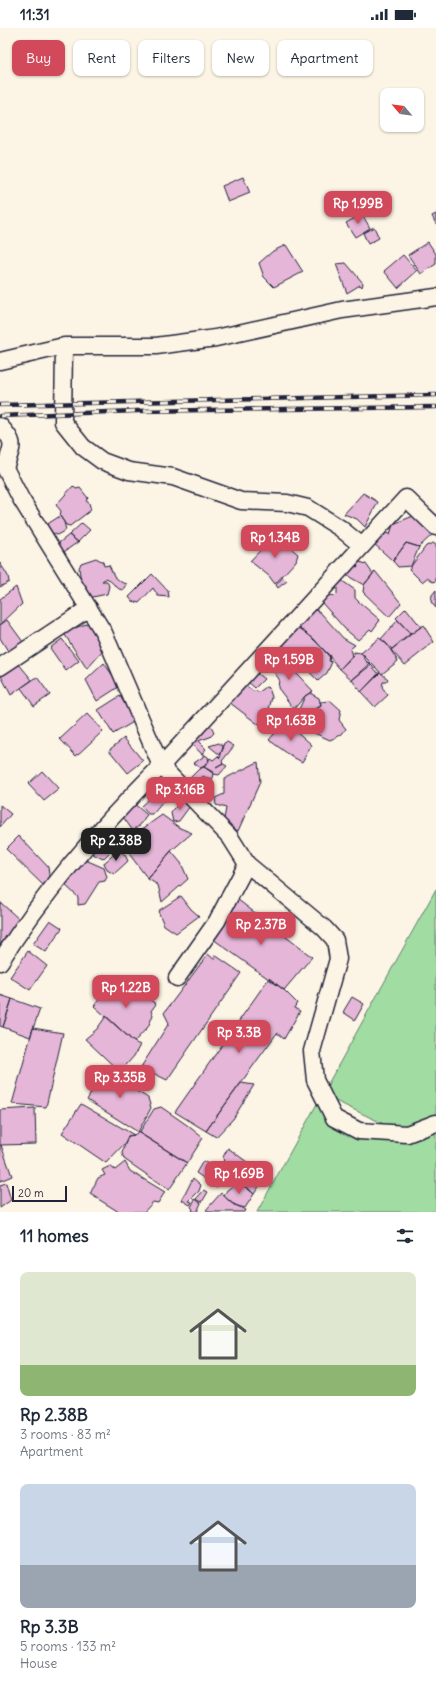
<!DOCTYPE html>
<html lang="en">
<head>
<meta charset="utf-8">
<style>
  body { margin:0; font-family:Delius,sans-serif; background:#f6f6f7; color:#1f2937; height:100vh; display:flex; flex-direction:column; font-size:15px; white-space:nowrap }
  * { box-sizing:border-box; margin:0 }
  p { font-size:13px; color:#747a83 }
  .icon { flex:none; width:22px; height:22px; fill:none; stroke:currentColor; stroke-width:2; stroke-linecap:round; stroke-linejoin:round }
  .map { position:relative; height:1184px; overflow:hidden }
  .side { display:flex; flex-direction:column; background:#fff; flex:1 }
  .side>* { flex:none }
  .hud { position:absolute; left:12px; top:12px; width:412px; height:36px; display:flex; gap:8px }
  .needle { width:26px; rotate:299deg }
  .controls { position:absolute; left:380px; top:60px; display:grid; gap:8px }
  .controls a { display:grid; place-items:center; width:44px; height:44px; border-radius:8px; background:#fff; box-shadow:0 1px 3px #0004; font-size:20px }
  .scale { position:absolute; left:12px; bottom:10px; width:55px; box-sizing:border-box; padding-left:4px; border:2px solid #22223b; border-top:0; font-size:11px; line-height:14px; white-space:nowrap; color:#22223b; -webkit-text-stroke:3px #fcf5e5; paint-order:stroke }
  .price { position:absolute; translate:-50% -34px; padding:0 9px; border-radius:8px; background:#d1495b; color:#fff; font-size:13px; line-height:26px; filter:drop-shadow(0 1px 2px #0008) }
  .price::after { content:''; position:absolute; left:50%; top:24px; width:12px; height:9px; margin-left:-6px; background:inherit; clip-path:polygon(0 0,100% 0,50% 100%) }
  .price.on { background:#222; color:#fff }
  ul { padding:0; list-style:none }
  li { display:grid; align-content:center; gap:8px; height:212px; padding:0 20px }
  li span { display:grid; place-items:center; height:124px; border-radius:8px; color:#555 }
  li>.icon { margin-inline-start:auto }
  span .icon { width:72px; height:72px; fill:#fffc; stroke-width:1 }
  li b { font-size:17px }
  h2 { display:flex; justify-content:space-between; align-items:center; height:48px; padding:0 20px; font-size:17px }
  .pill { padding:0 14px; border-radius:8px; background:#fff; box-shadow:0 1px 3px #0004; font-size:14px; line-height:36px }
  .pill.on { background:#d1495b; color:#fff }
  .status { display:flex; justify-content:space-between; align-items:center; height:28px; padding:0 20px; background:#fff; direction:ltr }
  .status svg { height:11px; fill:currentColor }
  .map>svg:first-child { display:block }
  .green { fill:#a1dca2; stroke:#627f6e; fill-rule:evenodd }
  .building { fill:#e5b6d8; stroke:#22223b }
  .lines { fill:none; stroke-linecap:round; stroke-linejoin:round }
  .minor-casing { stroke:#22223b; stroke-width:19 }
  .minor { stroke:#fcf5e5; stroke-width:16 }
  .rail-casing { stroke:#22223b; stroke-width:4.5 }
  .rail { stroke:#fcf5e5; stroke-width:3; stroke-dasharray:9; stroke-linecap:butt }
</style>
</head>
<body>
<div class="status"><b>11:31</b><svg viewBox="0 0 49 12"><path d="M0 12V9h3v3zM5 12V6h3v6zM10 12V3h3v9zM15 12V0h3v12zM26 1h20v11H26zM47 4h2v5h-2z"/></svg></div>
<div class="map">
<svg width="436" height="1184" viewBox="0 0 436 1184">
  <rect width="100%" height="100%" fill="#fcf5e5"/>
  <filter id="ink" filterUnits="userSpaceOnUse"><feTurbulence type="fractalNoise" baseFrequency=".025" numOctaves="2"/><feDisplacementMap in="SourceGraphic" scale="8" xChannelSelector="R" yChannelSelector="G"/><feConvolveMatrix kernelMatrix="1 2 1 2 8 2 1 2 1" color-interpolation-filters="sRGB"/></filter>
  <g filter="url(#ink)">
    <!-- green -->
    <path class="green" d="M436,861V1184H257ZM323,1067L407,1107L334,1090Z"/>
    <!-- building -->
    <path class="building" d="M243,149L250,165L228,174L222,158Z
      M362,186L370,200L355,209L346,195Z
      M436,186V196L432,188Z
      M374,199L379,210L368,216L363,205Z
      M428,214L436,226V236L421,246L408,227Z
      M286,217L303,244L274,259L264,249L259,235L273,223Z
      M403,227L417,243L398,260L384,243Z
      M346,235L363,255L362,259L360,257L347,265L336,236Z
      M73,458L76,461L80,460L88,470L86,473L89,475L91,482L70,498L66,497L60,488L61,483L56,477Z
      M363,465L378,474L365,499L357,491L344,486Z
      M421,485L435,504L419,519L406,515L393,533L373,515L380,501L390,507L393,496Z
      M60,488L64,494L66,502L57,507L51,504L46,497Z
      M82,495L90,502L78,514L69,507Z
      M69,507L78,514L61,526L56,517Z
      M275,507L298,526L296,533L275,556L269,548L250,533Z
      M406,515L419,519L411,538L398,539L393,533Z
      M433,515L436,517V553L433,554L427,550L422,554L409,541L426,518Z
      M96,530L103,534L104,538L109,537L114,548L121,554L127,556L124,562L119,561L107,550L102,553H107L109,558L107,566L88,570L82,562L79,540L81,535Z
      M360,534L366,536L373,546L364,557L344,546L355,538L358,539L357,536Z
      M0,535L8,548L9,554L0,559Z
      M375,543L401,575L389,589L363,564L364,557Z
      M152,546L168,563L169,569L158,568L153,560L139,575L132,573L129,569Z
      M283,549L287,553L278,560L276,557Z
      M341,552L355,562V570L359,574L380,592L372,603L370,601L358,612L345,601L322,575L328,567L335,568L337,566V560L333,558Z
      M16,559L22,576L0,597V571Z
      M436,562V580L431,574L432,567Z
      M406,580L421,599L411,606L396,590Z
      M314,581L320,584L343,610L355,617L350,621L352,628L340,641L314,611L297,598Z
      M7,592L26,618L11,628L0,610V597Z
      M398,592L410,606L392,621L381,611Z
      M92,594L102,624L87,641L63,604Z
      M423,597L434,614L405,637L391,622Z
      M295,598L306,604L330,628L329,633L332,634L327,645L318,653L302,636L300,641L295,639L279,621Z
      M379,610L386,615L398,633L382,646L361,625Z
      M62,611L79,633L66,643L50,620Z
      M354,624L361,625L367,634L371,635L352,652L340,641L354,627Z
      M273,625L283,631L313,663L305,668L294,681L278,660L279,651L265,632Z
      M18,635L32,652L11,667L1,648Z
      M104,635L120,658L97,673L86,652Z
      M371,637L379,646L361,664L352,652Z
      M254,643L264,651L255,660L246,652Z
      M380,644L388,651L386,654H383L382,659L388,667L375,679L361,664Z
      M37,649L50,667L34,678L21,660Z
      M240,653L253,663L259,664L266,659L269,660L272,669L268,686L259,697L225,671Z
      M310,665L319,670L321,678L303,687L296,688L305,668Z
      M120,668L135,693L113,706L98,682Z
      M331,673L341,682L339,692L346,701L341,707L330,712L314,705L310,698L308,689L310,684L321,678L320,674Z
      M87,686L103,703L76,728L60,711Z
      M285,693L312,717L302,734L291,728L269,712Z
      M211,699L214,705L210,709L198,713L206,721L202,726L191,716L202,701Z
      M124,710L143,733L128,745L109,722Z
      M227,714L234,718L222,733L223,736L216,740L223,736L227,738L219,747L214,746L204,739L210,730L213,732L218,728L220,730L224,715Z
      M219,715L224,719L220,727L209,718Z
      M203,726L208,729L209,733L205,738L200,740L194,735L203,729Z
      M258,734L260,754L238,803L227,796L224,791L226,780L216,777L215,770L224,766V751Z
      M204,739L213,744L214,746L213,750L211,752L203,748L195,757L189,756L187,753L199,741Z
      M42,743L59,761L44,773L28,756Z
      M161,747H166L162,756L169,764L168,768L153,786H148L141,778L154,766L152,759Z
      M130,772L147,787L142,795L133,803L121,786Z
      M183,772L190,778L179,793L173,794L171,785L178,776Z
      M0,777L11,786L0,799Z
      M162,787L180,800L192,805L171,823L148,851L118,811L124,807L138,804Z
      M19,808L48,839L50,854L45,859L6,821Z
      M96,813L113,821L103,831L87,823Z
      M119,822L125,827L128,833L114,846L107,842L104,835Z
      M171,823L181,835L188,851L162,874L158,857L148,851Z
      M81,830L104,840L107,849L105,853L99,854L85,876L78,877V869L64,856Z
      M181,868L191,881L199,888L176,905L164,897L158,883Z
      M237,871L312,929L284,962L213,911Z
      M0,874L21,893L0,917Z
      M50,892L62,900L46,924L33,916Z
      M28,923L47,938L30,962L10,949Z
      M208,926L215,932V927L241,945L167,1052L141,1039L169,995L164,985Z
      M117,949L156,976L151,983L153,987L148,999L134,1014L94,978Z
      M269,950L284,962L297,975L294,980L300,983L284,1011L277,1005L206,1103L175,1084Z
      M0,967L12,971L3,999L0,998Z
      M352,969L364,976L355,992L343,984Z
      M12,971L40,981L30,1009L3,999Z
      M106,988L134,1014L140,1017L134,1028L120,1044L85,1011L97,1001Z
      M33,1000L63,1005L46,1079L12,1076Z
      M107,1037L129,1051L125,1056L148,1070L151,1080L138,1104L87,1072Z
      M241,1055L254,1057L233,1091L216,1109L206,1103Z
      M81,1076L134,1107L128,1108L126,1114L106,1135L62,1105Z
      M161,1079L187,1097L203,1110L187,1135L139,1105L154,1081Z
      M35,1080L36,1116L0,1117V1082Z
      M138,1104L187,1135L169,1162L124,1131L122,1125L128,1108L134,1107Z
      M1,1117L12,1148L0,1153V1118Z
      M228,1120L266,1148L254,1166L225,1142L223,1129Z
      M203,1133L226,1146L217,1159L196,1145Z
      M125,1134L130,1143L165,1164L158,1175L153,1174L144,1184H119L90,1166L98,1150L105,1147L102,1142L110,1138L115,1142Z
      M193,1150L201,1157L199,1163L189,1173L192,1174L190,1177L182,1172Z
      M6,1155L11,1172L0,1180V1157Z
      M237,1155L248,1160L254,1166L245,1180L234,1177L224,1168L227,1162Z
      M204,1162L208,1164L202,1174L196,1171Z
      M221,1165L230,1174L245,1182L244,1184H209L206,1182Z
      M195,1171L201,1175L197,1184L192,1183L193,1181L191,1179Z"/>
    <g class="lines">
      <defs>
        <path id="minor" d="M0,333L64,318
          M0,398C17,416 12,417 5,440L21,471L104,605L161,738L230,809L247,836L324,900L335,912L338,931L312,1023L315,1052L334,1090L359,1103L407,1106L436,1095
          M362,518L340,500L308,480L287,475L241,473L173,449L129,443L102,433L83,419L63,394L64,318H156L216,310L342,282L436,269
          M0,639L89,580
          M0,934C45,862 101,798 161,738L406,470L436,499
          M177,950L217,893L247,836"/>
      </defs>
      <!-- minor casing -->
      <use href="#minor" class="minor-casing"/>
      <!-- minor -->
      <use href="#minor" class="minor"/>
      <defs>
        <path id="rail" d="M0,377L436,367
          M0,388L137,383L436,379"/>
      </defs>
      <!-- rail casing -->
      <use href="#rail" class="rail-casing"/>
      <!-- rail -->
      <use href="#rail" class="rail"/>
    </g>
  </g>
</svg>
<div class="controls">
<a><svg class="needle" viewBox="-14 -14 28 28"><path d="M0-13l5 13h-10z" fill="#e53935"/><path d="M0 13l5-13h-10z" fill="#747a83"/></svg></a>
</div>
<div class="scale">20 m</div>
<b class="price" style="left:358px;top:197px">Rp 1.99B</b>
<b class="price" style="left:275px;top:531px">Rp 1.34B</b>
<b class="price" style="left:289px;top:653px">Rp 1.59B</b>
<b class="price" style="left:291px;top:714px">Rp 1.63B</b>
<b class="price" style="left:180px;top:783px">Rp 3.16B</b>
<b class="price on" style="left:116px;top:834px">Rp 2.38B</b>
<b class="price" style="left:261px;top:918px">Rp 2.37B</b>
<b class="price" style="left:126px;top:981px">Rp 1.22B</b>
<b class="price" style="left:239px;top:1026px">Rp 3.3B</b>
<b class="price" style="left:120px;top:1071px">Rp 3.35B</b>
<b class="price" style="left:239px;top:1167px">Rp 1.69B</b>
<div class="hud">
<a class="pill on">Buy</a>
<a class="pill">Rent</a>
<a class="pill">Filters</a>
<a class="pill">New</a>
<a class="pill">Apartment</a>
</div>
</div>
<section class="side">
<h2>11 homes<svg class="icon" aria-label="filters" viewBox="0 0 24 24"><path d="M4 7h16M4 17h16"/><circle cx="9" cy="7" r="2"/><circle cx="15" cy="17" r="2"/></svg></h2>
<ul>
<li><span style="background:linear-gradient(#dfe7d0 75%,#8fb573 0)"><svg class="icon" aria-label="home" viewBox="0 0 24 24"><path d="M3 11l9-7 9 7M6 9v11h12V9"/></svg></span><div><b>Rp 2.38B</b><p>3 rooms · 83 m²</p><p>Apartment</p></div></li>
<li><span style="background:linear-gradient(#c9d6e8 65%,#9aa5b1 0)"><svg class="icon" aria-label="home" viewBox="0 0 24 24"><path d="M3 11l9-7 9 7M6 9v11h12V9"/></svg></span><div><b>Rp 3.3B</b><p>5 rooms · 133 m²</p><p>House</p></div></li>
</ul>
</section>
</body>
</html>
